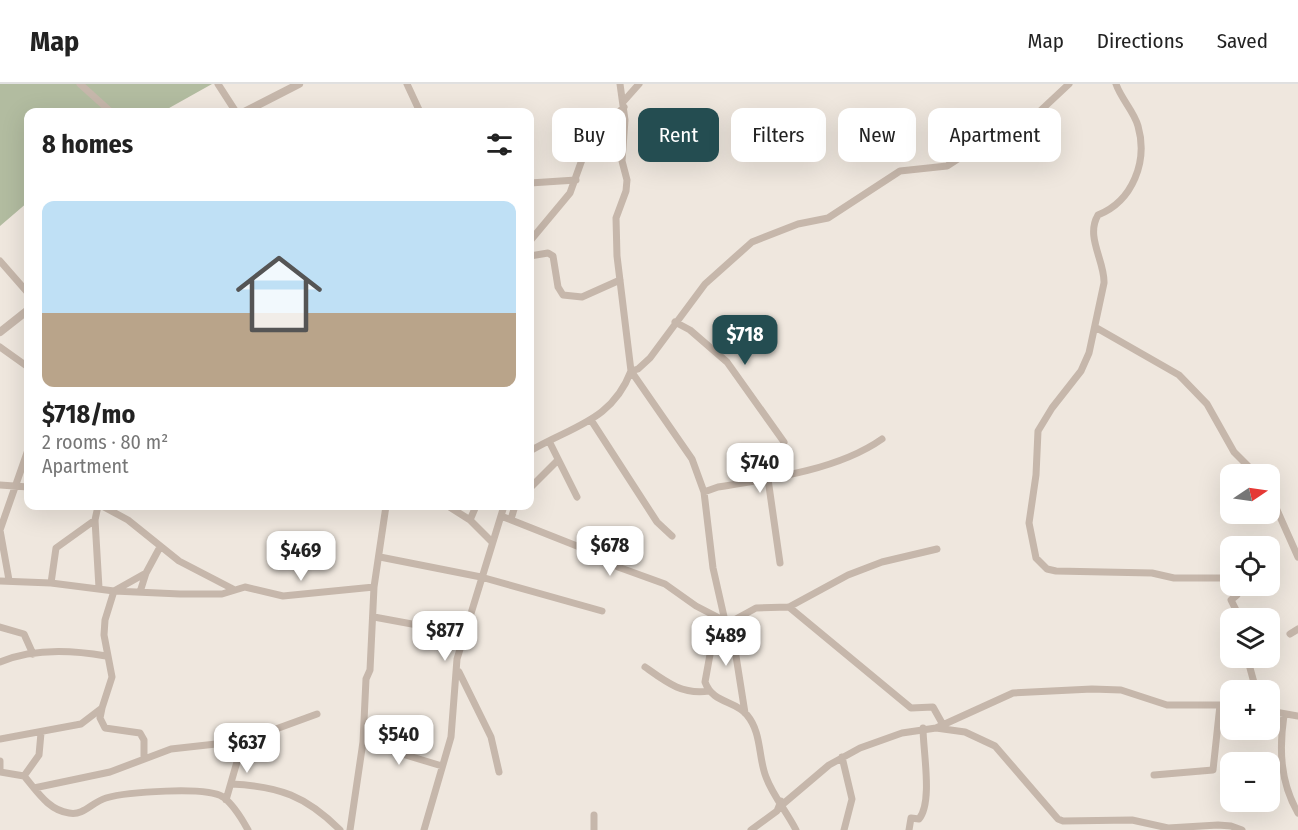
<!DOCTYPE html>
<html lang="en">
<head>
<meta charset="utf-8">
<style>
  body { margin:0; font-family:"Fira Sans Condensed",sans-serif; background:#f6f6f6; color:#222; height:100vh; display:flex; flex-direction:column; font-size:22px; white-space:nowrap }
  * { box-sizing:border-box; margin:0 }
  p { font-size:20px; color:#767676 }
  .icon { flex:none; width:33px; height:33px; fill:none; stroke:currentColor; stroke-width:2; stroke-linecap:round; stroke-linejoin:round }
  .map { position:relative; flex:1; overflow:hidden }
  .sheet { position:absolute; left:24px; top:24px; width:510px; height:402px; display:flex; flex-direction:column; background:#fff; border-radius:12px; box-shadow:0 6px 24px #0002 }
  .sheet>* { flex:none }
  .banner { position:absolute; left:552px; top:24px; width:570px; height:54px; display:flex; gap:12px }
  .needle { width:39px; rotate:77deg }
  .tools { position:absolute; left:1220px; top:380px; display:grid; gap:12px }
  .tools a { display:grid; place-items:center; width:60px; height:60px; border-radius:12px; background:#fff; box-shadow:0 6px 24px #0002; font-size:30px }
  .price { position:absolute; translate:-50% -51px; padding:0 14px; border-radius:12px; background:#fff; color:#222; font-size:20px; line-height:39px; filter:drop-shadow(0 2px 3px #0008) }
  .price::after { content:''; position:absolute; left:50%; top:36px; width:18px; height:14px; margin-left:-9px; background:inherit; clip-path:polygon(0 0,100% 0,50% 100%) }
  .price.on { background:#244d51; color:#fff }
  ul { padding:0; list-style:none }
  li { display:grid; align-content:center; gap:12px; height:318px; padding:0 18px }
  li span { display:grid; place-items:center; height:186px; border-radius:12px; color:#555 }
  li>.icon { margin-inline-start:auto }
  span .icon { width:108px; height:108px; fill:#fffc; stroke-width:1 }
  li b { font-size:26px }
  h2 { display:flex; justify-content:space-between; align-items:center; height:72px; padding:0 18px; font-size:26px }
  .chip { padding:0 21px; border-radius:12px; background:#fff; box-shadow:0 6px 24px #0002; font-size:21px; line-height:54px }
  .chip.on { background:#244d51; color:#fff }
  header { display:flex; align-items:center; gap:36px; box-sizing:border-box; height:84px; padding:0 30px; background:#fff; border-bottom:2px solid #e0e0e0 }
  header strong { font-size:28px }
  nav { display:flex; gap:33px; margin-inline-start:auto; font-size:21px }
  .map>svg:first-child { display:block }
  .green { fill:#b2bca0 }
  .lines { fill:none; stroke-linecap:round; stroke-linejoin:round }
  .minor { stroke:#c6b7ab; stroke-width:7 }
  .tertiary { stroke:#c6b7ab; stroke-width:8 }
</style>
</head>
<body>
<header>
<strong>Map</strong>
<nav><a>Map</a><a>Directions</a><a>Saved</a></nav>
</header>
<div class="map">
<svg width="1298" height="746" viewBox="0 0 1298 746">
  <rect width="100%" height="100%" fill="#efe7de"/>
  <!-- green -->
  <path class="green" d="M0,0H212L162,28H28V118L0,142Z"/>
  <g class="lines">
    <!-- minor -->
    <path class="minor" d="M80,0L111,28
      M218,0L236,28
      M407,0L420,28
      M620,0L625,36L622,77L627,96L626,107L616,134L617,172L631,287L692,375L704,408L713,484L725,537L711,565L705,598C713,620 735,616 747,631C762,649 758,673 766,693C773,712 787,728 796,746
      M1116,0C1121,15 1134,27 1138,42C1148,77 1133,117 1098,131C1085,153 1105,177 1104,199L1089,269L1081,287L1052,324L1038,347L1036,391L1029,439L1036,474L1047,485L1056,487L1152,489L1174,494H1230
      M623,18L639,0
      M530,99L576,96
      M530,157L570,109L588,59L624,23
      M530,172L548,169L553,172L558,203L563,211L582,213L620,196
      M0,177L28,209
      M675,238L690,246L727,278L784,358
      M1095,243L1179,291L1207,320L1234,368L1256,390
      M0,263L28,283
      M591,336L657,438L672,452
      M549,357L577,413
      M530,367C572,342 612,337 631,287L638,285L650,274L705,200L752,158L798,140L828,134L900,87L947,82L973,65L1023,43L1069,0
      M768,395L780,479
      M0,401L28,403
      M530,404L558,376
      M704,408L718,403C770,395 838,386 882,355
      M1269,408L1298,473
      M98,422L95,436L99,504
      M102,422L128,436L179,477L233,505
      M448,422L470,436L491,457
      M501,432L582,464L618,483L665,500L696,522L725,537L736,572L745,629
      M511,435L515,422
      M470,436L476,422
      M380,473L481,493L602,527
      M9,496L0,446L28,366
      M0,497L51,499L114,507L180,510H222L245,503L283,512L374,503
      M51,499L56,464L95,436
      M1233,501L1237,511L1231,516L1240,534
      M140,508L146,489L160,463
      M789,523L911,624L933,623L942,639
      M374,533L466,550
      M725,541L756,524L789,523L848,491L882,478L937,465
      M0,543L24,550L33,570
      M1290,550L1298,545
      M1247,573L1256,606
      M0,578C33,564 72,566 106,572
      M645,583C666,598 682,611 709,607
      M459,588L491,653L499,688
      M102,624L100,634L105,644L140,649L144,656V673
      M1269,627L1298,632
      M1284,631C1279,665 1280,698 1298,729
      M936,644L965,648L995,662L1058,735L1063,737L1132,736L1168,744L1218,741L1231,742L1242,746
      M0,655L81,640L102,624L112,593L104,551L105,536L114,507L146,489
      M363,658L442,682
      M842,673L852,715L844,746
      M0,677V688
      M0,688L24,692C37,707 48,726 69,729C84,732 92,718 106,714C126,708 207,702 223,713C234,721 242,735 248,746
      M1154,691L1213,686L1220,621
      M24,692L39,671L41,649
      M231,700C279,702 306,712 340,746
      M34,704L110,688L171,665L243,657L317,630
      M226,716L243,657
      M783,720L829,681L860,664L902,649L936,644L1013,609L1092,605L1121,606L1167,621H1230
      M594,731V746
      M350,746L363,658L366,595L370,586L374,503L386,422
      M424,746L451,653L457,575L504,422
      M751,746L777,727L781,717
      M909,746L911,734L919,735C933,718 923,667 923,644"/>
    <!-- tertiary -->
    <path class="tertiary" d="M244,28L299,0
      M0,248L28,226"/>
  </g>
</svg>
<div class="tools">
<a><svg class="needle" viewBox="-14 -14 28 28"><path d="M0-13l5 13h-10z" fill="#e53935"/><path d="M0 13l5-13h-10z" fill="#767676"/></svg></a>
<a><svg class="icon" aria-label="locate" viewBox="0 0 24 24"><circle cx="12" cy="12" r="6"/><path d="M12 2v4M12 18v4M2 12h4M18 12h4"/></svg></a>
<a><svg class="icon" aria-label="layers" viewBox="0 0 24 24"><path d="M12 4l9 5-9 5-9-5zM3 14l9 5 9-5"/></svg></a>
<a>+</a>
<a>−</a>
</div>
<b class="price on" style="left:745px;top:282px">$718</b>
<b class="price" style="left:760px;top:410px">$740</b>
<b class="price" style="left:610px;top:493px">$678</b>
<b class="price" style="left:301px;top:498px">$469</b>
<b class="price" style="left:445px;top:578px">$877</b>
<b class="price" style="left:726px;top:583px">$489</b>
<b class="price" style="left:399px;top:682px">$540</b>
<b class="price" style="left:247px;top:690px">$637</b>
<div class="banner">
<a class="chip">Buy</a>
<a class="chip on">Rent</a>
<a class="chip">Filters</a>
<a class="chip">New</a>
<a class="chip">Apartment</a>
</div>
<section class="sheet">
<h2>8 homes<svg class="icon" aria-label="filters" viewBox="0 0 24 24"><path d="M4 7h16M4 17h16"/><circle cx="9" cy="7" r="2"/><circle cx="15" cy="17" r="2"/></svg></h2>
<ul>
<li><span style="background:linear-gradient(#bfe0f5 60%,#b9a48a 0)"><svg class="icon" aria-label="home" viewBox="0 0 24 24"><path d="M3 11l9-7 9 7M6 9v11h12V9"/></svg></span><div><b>$718/mo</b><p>2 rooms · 80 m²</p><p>Apartment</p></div></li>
</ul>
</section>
</div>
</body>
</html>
